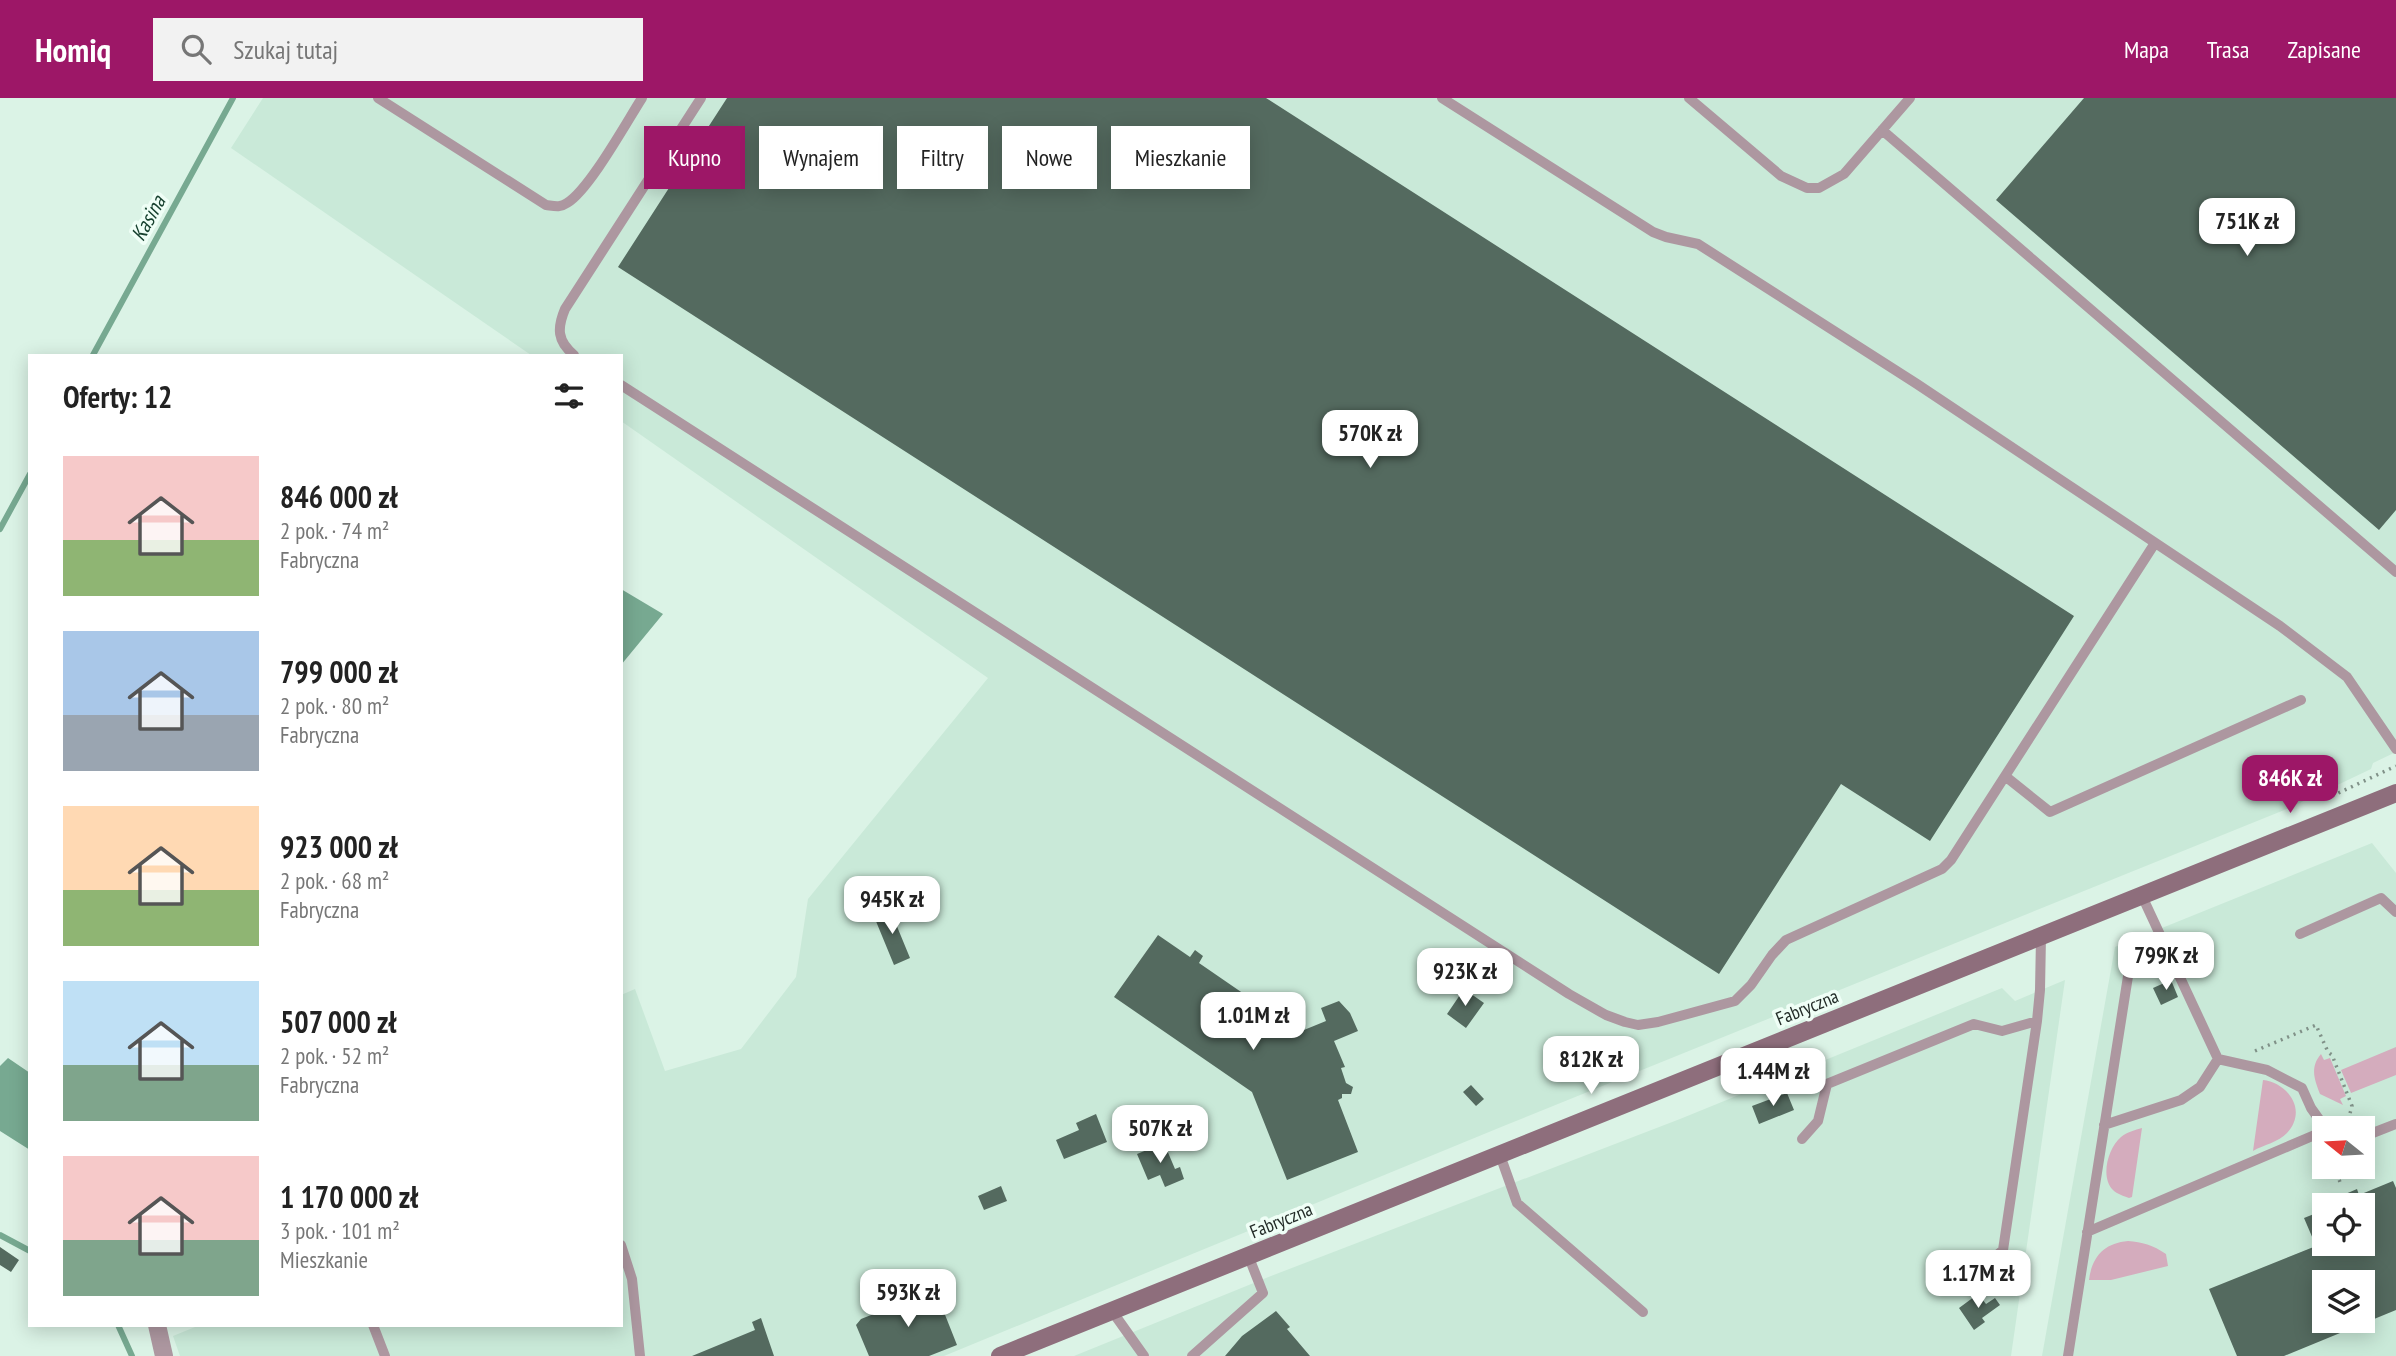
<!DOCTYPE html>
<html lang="pl">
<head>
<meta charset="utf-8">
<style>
  body { margin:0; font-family:"PT Sans Narrow",sans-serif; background:#f2f2f2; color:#222; height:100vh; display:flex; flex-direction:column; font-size:26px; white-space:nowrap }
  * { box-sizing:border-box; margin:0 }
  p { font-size:23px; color:#767676 }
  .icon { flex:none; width:38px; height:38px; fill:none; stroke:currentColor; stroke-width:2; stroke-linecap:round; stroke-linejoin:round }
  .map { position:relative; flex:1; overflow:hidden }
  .drawer { position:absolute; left:28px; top:256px; width:595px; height:973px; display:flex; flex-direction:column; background:#fff; border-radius:0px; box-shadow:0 4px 18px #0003 }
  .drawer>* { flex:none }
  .hud { position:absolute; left:644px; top:28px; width:665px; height:63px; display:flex; gap:14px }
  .needle { width:46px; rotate:288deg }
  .fabs { position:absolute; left:2312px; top:1018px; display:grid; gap:14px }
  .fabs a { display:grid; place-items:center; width:63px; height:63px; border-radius:0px; background:#fff; box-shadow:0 4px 18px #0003; font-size:35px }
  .price { position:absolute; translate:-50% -60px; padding:0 16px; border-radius:14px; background:#fff; color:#222; font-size:23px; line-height:46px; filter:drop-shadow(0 2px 4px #0008) }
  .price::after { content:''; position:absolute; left:50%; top:42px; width:21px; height:16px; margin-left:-10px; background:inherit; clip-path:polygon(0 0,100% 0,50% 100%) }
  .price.active { background:#9d1767; color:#fff }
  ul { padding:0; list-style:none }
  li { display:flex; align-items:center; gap:21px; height:175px; padding:0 35px }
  li span { display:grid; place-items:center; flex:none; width:196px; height:140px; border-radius:0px; color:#555 }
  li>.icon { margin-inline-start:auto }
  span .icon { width:84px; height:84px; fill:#fffc; stroke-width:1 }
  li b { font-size:30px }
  h2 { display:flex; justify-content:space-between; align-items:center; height:84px; padding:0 35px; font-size:30px }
  .pill { padding:0 24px; border-radius:0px; background:#fff; box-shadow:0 4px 18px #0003; font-size:24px; line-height:63px }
  .pill.active { background:#9d1767; color:#fff }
  header { display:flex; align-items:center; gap:42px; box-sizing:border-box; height:98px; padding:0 35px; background:#9d1767; color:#fff }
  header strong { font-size:33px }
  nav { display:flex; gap:38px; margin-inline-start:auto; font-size:24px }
  .search { width:490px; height:63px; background:#f2f2f2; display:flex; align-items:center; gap:18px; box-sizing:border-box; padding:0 24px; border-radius:0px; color:#767676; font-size:26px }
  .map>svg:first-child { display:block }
  .built { fill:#c9e9d8; fill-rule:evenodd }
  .green { fill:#d4acbd }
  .water { fill:#77a991 }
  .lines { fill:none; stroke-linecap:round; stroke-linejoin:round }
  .stream { stroke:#77a991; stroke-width:6 }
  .building { fill:#546a5f; fill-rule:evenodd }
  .path { stroke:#809188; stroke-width:3.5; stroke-dasharray:2 5; stroke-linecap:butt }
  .service { stroke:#ad97a0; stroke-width:10 }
  .minor { stroke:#ad97a0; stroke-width:18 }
  .secondary { stroke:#8e6e7c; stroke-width:18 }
  .labels { text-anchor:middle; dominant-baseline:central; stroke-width:7; stroke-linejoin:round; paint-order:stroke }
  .street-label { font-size:19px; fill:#232c28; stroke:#effef6 }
  .water-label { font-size:21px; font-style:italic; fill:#16402e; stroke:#effef6 }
</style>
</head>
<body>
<header>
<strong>Homiq</strong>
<div class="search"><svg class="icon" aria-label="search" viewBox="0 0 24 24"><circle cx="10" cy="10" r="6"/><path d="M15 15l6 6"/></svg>Szukaj tutaj</div>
<nav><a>Mapa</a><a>Trasa</a><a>Zapisane</a></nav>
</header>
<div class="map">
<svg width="2396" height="1258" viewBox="0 0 2396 1258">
  <rect width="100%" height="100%" fill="#dbf3e6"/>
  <!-- built -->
  <path class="built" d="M263,0H2396V654L2373,665L2371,671L2289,710L1506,1027L944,1258H180L173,1238L200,1227H621V897L635,891L665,973L741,951L796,879L808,801L988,580L621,323V257H531L231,50Z
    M2372,745L2396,775V1258H2042L2115,849ZM2324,1031H2362V1069H2324ZM2324,1108H2362V1146H2324ZM2324,1185H2362V1223H2324Z
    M2065,882L2011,1258H1074L1271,1178L1680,1021L2002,890L2015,903Z"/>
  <!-- green -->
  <path class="green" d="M2396,949V977L2351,995L2341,972Z
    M2321,956L2324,962L2330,960L2346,998L2340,1001L2343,1007L2320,996C2314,981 2310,969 2321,956Z
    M2263,982C2288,985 2308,1012 2287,1035C2279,1044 2263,1047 2253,1053Z
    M2142,1030L2132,1099L2129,1100C2124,1098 2117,1096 2113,1092C2100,1079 2108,1050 2121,1039C2127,1034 2135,1032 2142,1030Z
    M2128,1143C2142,1144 2153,1147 2166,1156L2168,1168L2111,1182H2089C2092,1158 2105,1145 2128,1143Z"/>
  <!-- water -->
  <path class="water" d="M621,491L663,516L621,567Z
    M8,960L30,975V1052L0,1033V968Z"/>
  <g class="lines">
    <!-- stream -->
    <path class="stream" d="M93,257L233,0
      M0,431L30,376
      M0,1137L30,1153
      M118,1227L132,1258"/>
  </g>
  <!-- building -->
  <path class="building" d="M727,0H1266L2074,518L1930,743L1841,686L1719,876L618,169Z
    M2084,0H2396V412L2379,432L1996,102Z
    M889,809L910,860L894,867L873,816Z
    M1158,837L1190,859L1195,852L1203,858L1199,865L1299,934L1326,923L1321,910L1339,903L1350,915L1358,933L1334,943L1345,969L1341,970L1346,985L1353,989L1351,996H1342V1000L1338,1002L1358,1054L1287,1082L1252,994L1114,899Z
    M2171,882L2178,899L2161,907L2153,890Z
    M1464,891L1484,905L1466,930L1447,916Z
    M1609,938L1628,949L1622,959L1603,949Z
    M1471,987L1484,1001L1476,1008L1463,994Z
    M1787,995L1794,1012L1759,1026L1752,1008Z
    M1096,1016L1107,1044L1064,1061L1056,1042L1079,1032L1076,1025Z
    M1164,1045L1175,1071L1180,1069L1184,1081L1165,1089L1160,1077L1148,1082L1137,1056Z
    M2393,1083L2396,1090V1212L2284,1258H2237L2209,1191L2316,1148L2304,1120L2324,1112V1146H2362V1108H2339L2336,1100L2357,1091L2359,1097ZM2324,1185H2362V1223H2324Z
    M1001,1088L1007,1103L984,1112L978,1098Z
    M0,1149L19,1162L11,1174L0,1167Z
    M929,1194H936L957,1247L929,1258H869L856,1227L861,1221Z
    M1978,1196L1986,1206L1995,1200L2000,1207L1982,1220L1985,1224L1974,1232L1959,1210Z
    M1276,1213L1290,1229L1287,1231L1310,1258H1225L1242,1238Z
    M761,1220L774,1258H692L755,1232L752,1224Z"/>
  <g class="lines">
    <!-- path -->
    <path class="path" d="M2332,698L2396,668
      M2255,953L2316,927L2328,954L2332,957L2352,1008L2349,1019
      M2334,1069L2340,1084"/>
    <!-- service -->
    <path class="service" d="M378,0L546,107C554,108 560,110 567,105C589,92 626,25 642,0
      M1442,0L1653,134L1666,139L1698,146L1917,286L2280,528L2347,579L2396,651
      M1689,0L1781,78L1807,90H1819L1844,76L1910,0
      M1882,32L2396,474
      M574,257C557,243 557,230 565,211L701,0
      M621,287L1569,896L1606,917L1625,924L1638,927L1658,924L1735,903L1751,887L1772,857L1786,842L1942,771L1951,762L2155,445
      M2005,678L2050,714L2301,602
      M2142,798L2218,961
      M2300,836L2381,800L2396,814
      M2218,961L2267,972L2302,990L2311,1010L2321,1024L2341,1031
      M2104,1027L2181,1002L2200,989L2218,961
      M2362,1037L2365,1038L2396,1026
      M1802,1041L1818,1023L1827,986L1974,926L2002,933L2037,923L2040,892L2041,839
      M1500,1057L1517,1105L1643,1214
      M2087,1134L2324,1033
      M621,1147L632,1181L640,1258
      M1959,1189L2003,1152L2037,923
      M1112,1213L1144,1258
      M373,1227L385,1258
      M1192,1258L1263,1195L1248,1157
      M2068,1258L2129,872L2169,853"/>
    <!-- minor -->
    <path class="minor" d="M157,1227L164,1258"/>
    <!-- secondary -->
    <path class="secondary" d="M1000,1258L2396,695"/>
  </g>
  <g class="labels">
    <!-- street labels -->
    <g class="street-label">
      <text transform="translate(1807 909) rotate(-22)">Fabryczna</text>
      <text transform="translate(1281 1122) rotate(-22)">Fabryczna</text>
    </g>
    <!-- water labels -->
    <g class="water-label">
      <text transform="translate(148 120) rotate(-61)">Kasina</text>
    </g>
  </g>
</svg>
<div class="fabs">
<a><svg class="needle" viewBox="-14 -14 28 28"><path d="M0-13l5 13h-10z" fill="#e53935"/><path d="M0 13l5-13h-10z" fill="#767676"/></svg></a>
<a><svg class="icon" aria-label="locate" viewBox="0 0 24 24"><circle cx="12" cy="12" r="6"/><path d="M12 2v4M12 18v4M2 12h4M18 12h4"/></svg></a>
<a><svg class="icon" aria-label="layers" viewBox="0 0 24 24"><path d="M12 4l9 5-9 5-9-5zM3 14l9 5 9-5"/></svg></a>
</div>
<b class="price" style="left:2247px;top:160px">751K zł</b>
<b class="price" style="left:1370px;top:372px">570K zł</b>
<b class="price active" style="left:2290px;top:717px">846K zł</b>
<b class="price" style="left:892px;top:838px">945K zł</b>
<b class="price" style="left:2166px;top:894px">799K zł</b>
<b class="price" style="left:1465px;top:910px">923K zł</b>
<b class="price" style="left:1253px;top:954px">1.01M zł</b>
<b class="price" style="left:1591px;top:998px">812K zł</b>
<b class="price" style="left:1773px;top:1010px">1.44M zł</b>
<b class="price" style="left:1160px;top:1067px">507K zł</b>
<b class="price" style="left:1978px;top:1212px">1.17M zł</b>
<b class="price" style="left:908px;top:1231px">593K zł</b>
<div class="hud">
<a class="pill active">Kupno</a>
<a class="pill">Wynajem</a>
<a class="pill">Filtry</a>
<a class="pill">Nowe</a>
<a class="pill">Mieszkanie</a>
</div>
<section class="drawer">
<h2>Oferty: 12<svg class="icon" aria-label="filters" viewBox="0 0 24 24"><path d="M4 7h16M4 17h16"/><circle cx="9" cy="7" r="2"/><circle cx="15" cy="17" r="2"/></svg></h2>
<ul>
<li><span style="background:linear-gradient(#f6c9c9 60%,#8fb573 0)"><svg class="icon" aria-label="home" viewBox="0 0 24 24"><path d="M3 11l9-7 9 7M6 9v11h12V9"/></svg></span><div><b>846 000 zł</b><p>2 pok. · 74 m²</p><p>Fabryczna</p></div></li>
<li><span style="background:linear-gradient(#a9c7e8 60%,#9aa5b1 0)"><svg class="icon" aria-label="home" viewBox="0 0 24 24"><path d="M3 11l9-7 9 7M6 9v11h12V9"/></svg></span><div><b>799 000 zł</b><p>2 pok. · 80 m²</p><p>Fabryczna</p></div></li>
<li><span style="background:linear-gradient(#ffd9b3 60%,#8fb573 0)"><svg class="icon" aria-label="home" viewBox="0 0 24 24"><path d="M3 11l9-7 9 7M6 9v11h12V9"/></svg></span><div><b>923 000 zł</b><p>2 pok. · 68 m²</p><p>Fabryczna</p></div></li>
<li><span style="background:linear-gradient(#bfe0f5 60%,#7fa58c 0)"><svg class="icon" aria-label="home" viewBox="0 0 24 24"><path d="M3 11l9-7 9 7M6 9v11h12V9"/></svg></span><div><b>507 000 zł</b><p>2 pok. · 52 m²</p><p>Fabryczna</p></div></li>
<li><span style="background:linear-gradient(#f6c9c9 60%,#7fa58c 0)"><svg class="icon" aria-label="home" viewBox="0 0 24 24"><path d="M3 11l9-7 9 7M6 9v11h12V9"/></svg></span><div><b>1 170 000 zł</b><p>3 pok. · 101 m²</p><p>Mieszkanie</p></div></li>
</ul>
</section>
</div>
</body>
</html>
